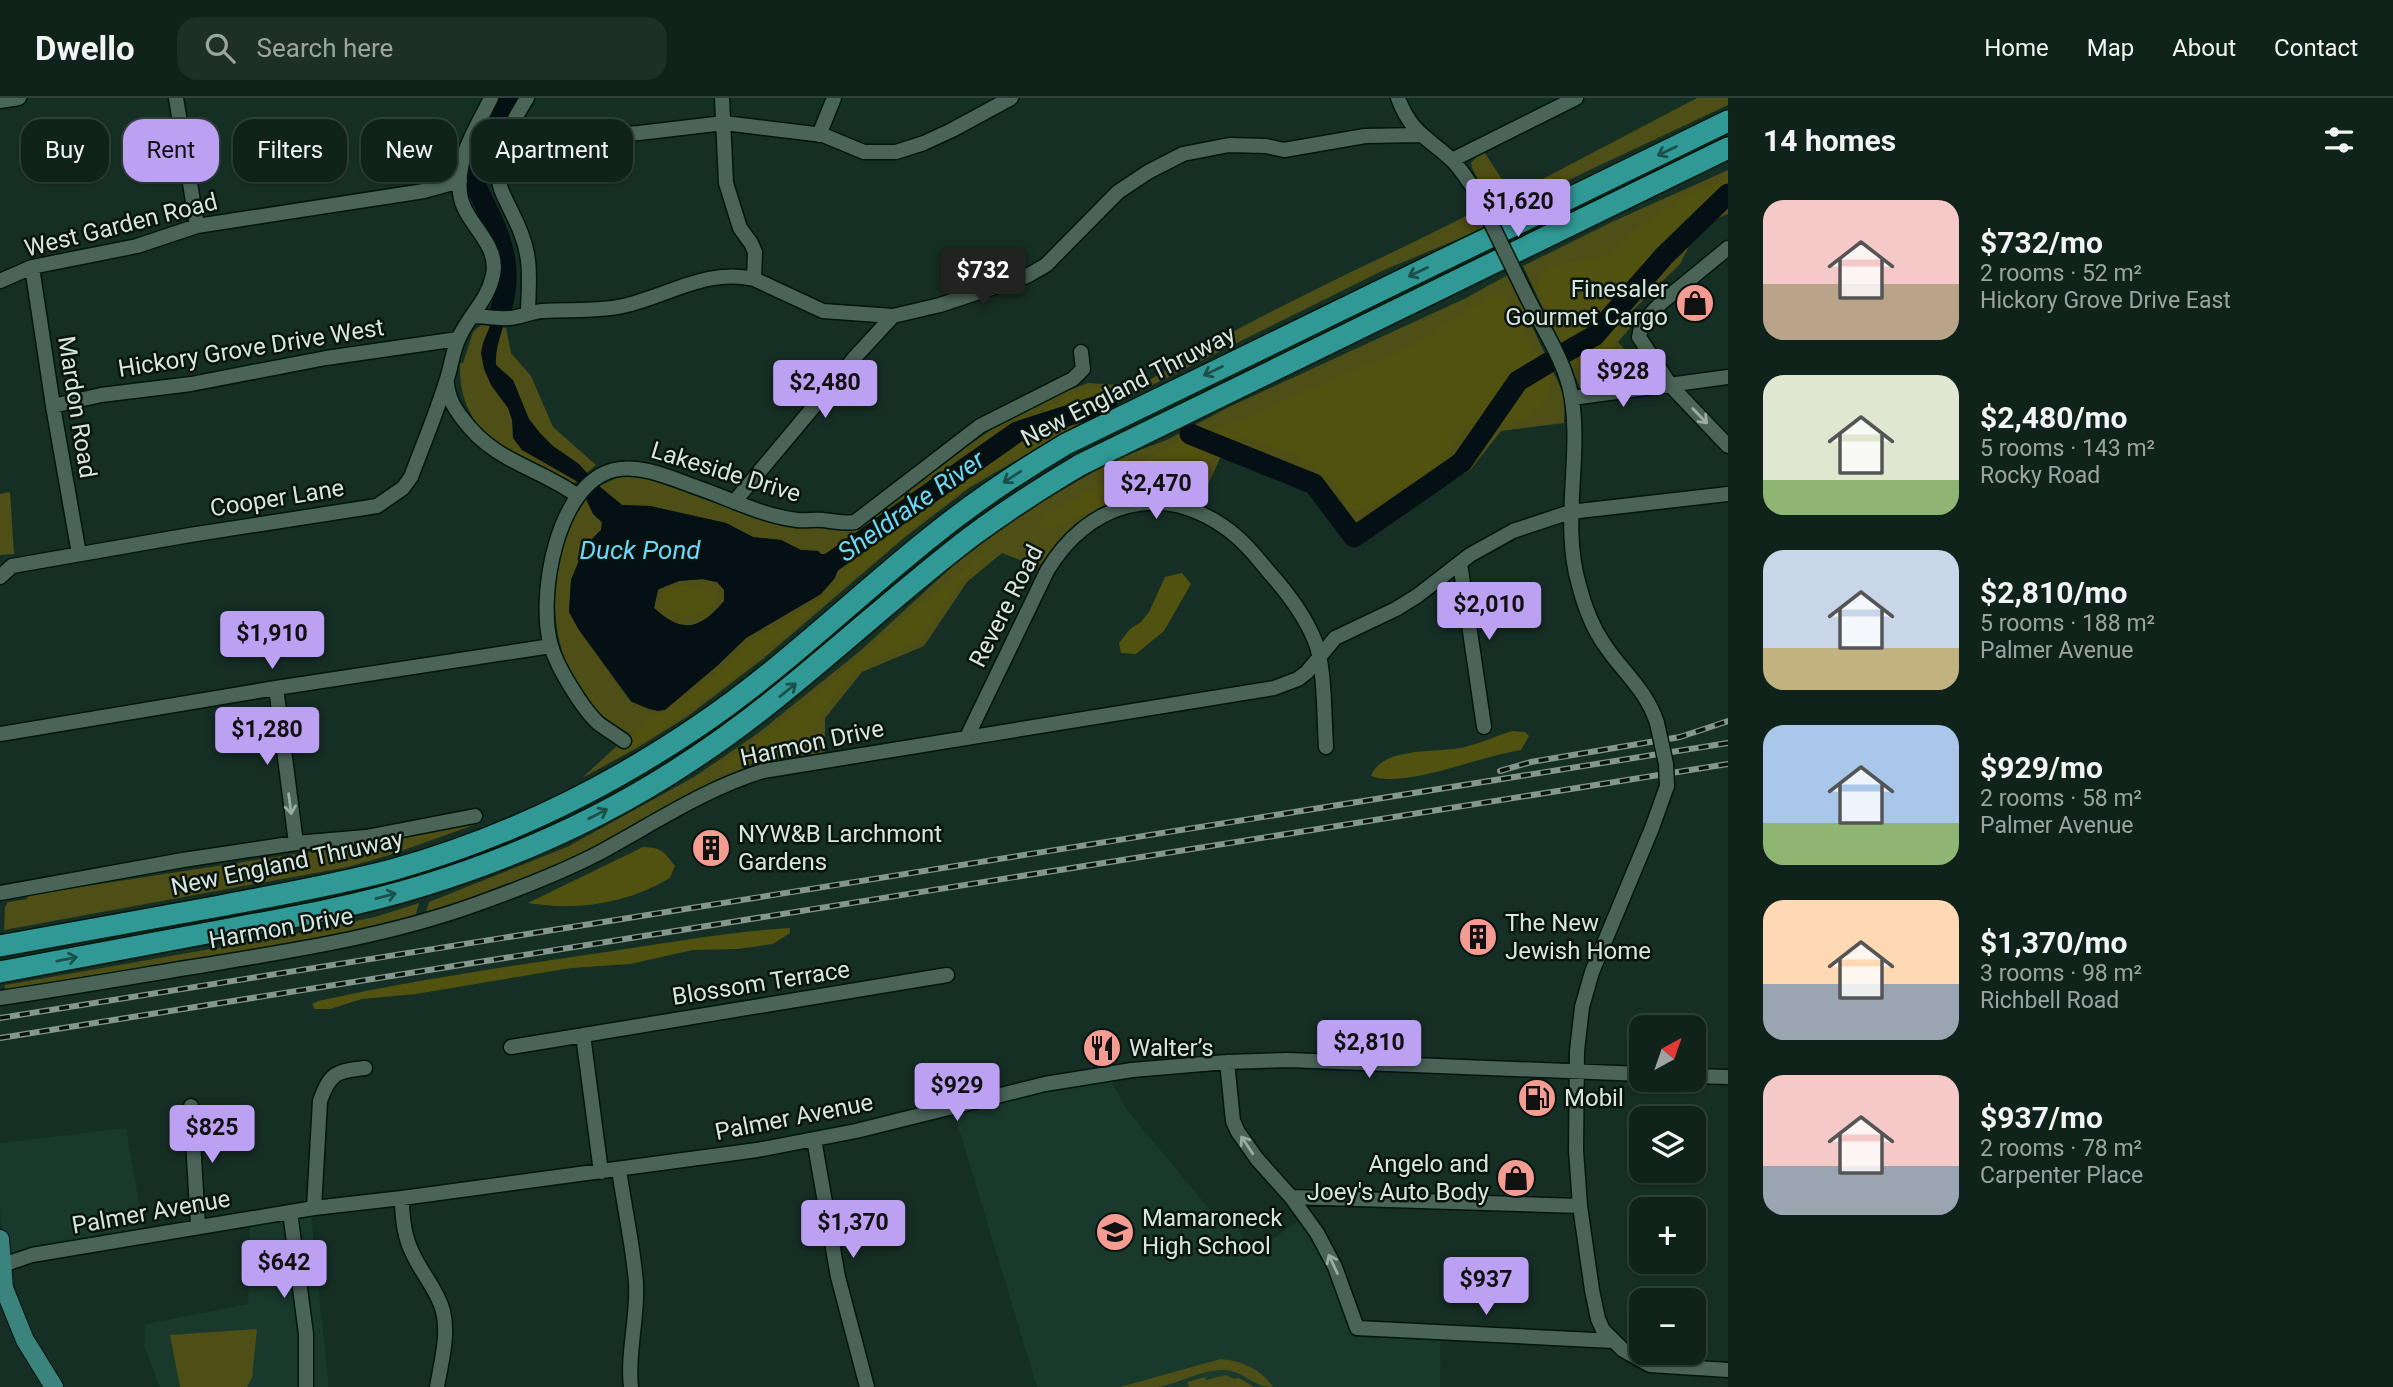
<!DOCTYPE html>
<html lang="en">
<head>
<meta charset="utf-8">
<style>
  body { margin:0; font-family:Roboto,sans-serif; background:#1e2f28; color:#f1f3f6; height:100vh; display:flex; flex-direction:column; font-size:26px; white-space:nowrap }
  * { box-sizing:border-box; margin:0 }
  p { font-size:23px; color:#9ca4a3 }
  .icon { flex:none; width:38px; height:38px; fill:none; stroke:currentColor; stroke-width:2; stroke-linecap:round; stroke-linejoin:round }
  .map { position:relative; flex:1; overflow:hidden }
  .details { display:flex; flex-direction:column; background:#10231b; width:665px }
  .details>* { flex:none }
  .guide { position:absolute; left:21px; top:21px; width:665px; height:63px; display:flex; gap:14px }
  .needle { width:46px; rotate:40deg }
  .buttons { position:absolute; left:1629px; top:917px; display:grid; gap:14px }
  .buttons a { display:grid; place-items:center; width:77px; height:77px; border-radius:14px; background:#10231b; box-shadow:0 2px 5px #0004,0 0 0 2px #30403a; font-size:35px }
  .price { position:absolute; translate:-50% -60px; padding:0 16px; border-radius:7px; background:#bca0f2; color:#111; font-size:23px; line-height:46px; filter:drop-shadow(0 2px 4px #0008) }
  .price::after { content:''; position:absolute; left:50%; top:42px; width:21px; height:16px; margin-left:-10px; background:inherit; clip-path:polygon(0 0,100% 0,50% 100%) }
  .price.current { background:#222; color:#fff }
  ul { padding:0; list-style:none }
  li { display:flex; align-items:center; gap:21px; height:175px; padding:0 35px }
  li span { display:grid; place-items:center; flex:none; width:196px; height:140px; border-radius:21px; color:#555 }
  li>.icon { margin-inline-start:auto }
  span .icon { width:84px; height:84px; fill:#fffc; stroke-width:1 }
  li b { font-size:30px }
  h2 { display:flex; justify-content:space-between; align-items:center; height:84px; padding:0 35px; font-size:30px }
  .pill { padding:0 24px; border-radius:21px; background:#10231b; box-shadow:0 2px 5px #0004,0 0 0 2px #30403a; font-size:24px; line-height:63px }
  .pill.current { background:#bca0f2; color:#111 }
  header { display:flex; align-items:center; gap:42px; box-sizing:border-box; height:98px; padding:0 35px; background:#10231b; border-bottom:2px solid #30403a }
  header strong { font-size:33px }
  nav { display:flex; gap:38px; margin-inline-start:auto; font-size:24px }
  .search { width:490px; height:63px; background:#1e2f28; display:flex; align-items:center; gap:18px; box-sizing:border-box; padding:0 24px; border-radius:21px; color:#9ca4a3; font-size:26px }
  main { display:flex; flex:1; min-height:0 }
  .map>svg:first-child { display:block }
  .built { fill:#18392c }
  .green { fill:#4e4e17 }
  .forest { fill:#525210 }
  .water { fill:#041014; fill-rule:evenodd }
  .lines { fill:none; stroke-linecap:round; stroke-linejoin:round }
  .river { stroke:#041014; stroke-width:21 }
  .minor-casing { stroke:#01160d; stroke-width:17 }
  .major-casing { stroke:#01160d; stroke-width:20 }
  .highway-casing { stroke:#01160d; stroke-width:24 }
  .minor { stroke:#4a6458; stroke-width:14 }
  .major { stroke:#3a847d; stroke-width:18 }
  .highway { stroke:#309995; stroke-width:21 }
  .rail-casing { stroke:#84978f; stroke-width:6 }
  .rail { stroke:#0a140f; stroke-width:3.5; stroke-dasharray:10; stroke-linecap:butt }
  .minor-bridge-casing { stroke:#01160d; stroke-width:17; stroke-linecap:butt }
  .minor-bridge { stroke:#4a6458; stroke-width:14 }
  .oneway { stroke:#1b504b }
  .oneway2 { stroke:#98aca2 }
  .labels { text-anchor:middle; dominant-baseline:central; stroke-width:5; stroke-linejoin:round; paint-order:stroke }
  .street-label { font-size:24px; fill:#d7e6df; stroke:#0a140f }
  .poi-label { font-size:24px; fill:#d7e6df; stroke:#0a140f; text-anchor:start }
  .water-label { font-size:26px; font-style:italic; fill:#6cd7f6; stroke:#0a140f }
</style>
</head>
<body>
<header>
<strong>Dwello</strong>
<div class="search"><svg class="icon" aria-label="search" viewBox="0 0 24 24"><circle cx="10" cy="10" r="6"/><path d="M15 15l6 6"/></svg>Search here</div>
<nav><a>Home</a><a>Map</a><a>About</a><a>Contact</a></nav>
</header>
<main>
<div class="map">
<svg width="1728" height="1289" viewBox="0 0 1728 1289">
  <rect width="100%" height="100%" fill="#162f24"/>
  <!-- built -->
  <path class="built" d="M1109,978L1127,1012L1211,1113L1230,1119L1254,1155L1299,1122L1331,1178L1355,1239L1441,1242L1440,1289H1037L953,1011Z
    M126,1030L144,1134L6,1160L0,1112V1045Z
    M311,1118L329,1289H160L144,1247L146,1226L248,1206L250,1127Z"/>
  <!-- green -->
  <path class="green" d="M1697,0H1728V7L1562,85L1499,120L1472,70L1471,65L1483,52L1512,97Z
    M1728,72V116L1718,120L1693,141L1680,166L1624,221L1630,230L1618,244L1626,253L1643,261L1646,265V272L1640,280L1592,291L1580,289L1523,168L1614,123Z
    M1476,113L1485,130L1384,172L1104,311L969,390L905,439L764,560L688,618L637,650L582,680L630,636C620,629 608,623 599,615C554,575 546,497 563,443C568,428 578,414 586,400L594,416L602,425L601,432L585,448L571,482L569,514L579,532L631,604L717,568L746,540L821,496L829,466L818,453L801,452L781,442L753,439L726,425L650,408L622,407L599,388L623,377L640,378L767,423L854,431L936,370L992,331L1039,304L1088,285L1131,288L1136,291C1243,221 1362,171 1476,113Z
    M1508,177L1565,299L1564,325L1501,333L1471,371L1352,448L1301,386L1297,388L1224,352L1197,410L1135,400L1101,411L1075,426L1038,469L1002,455L967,484L924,548L862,574L825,620V654L752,666L568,762L493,792L426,815L429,804L567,749L694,679L757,636L860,553L967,455L1043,403L1114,362L1169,341L1229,309L1466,200Z
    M481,227L506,230L511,255L531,278L553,329L596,367L576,384L572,386C516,358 457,339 460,265H463L473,234Z
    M10,394L14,456L0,457V396Z
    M702,481L717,484L724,491L725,503C699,532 683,536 654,510L658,492L679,483Z
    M482,724L393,756L348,769L4,832L5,809L8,804L27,801L28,797L354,747Z
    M419,805L415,820L362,834L5,892V887L284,838L375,819Z
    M257,1231L252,1280L247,1289H180L170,1237Z
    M1221,1261C1243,1263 1261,1271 1273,1289C1251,1289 1246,1273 1223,1272C1201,1272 1180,1285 1159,1289C1147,1289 1133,1289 1120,1289Z
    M1226,1277L1234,1281L1239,1280L1254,1289H1189L1187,1284L1205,1279L1206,1282Z"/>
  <!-- forest -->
  <path class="forest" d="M1728,81V108L1705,122L1688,139L1677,156L1622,216L1609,270L1597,279L1579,273L1538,193C1536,155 1588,169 1611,155C1618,151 1623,142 1630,137C1648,123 1668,107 1688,97C1701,91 1715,86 1728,81Z
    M1495,195L1505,200L1551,280L1550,296L1545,305L1529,318L1489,336L1465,329C1455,342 1449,359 1439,372C1429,385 1418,383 1405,389C1384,401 1370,419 1345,410L1342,397L1330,380L1289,354L1239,339L1224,343C1214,360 1205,378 1187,389C1174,397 1158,392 1144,395C1112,401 1082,417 1053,431H1044L1037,428L1045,417L1175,346L1248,319L1304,293L1404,252Z
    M1099,290L1116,292L1126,301L1045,339L989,374L928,418L728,585L652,638L623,656H614L646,623L680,603L711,580L750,543L810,508L837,486L852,459L868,445L942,396L995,354L998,338L1008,329L1044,313L1075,294Z
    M986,455L982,463L956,490L921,542L867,567L849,580L823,611L809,642L801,650L723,673L725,665L806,604L916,509Z
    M1182,475L1191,486L1164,533L1136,556L1121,555L1119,545L1130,531L1141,524L1149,514L1165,479Z
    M676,488H692L716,495L717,502C703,523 677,524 661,504L664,494Z
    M1512,633L1525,634L1529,638L1521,652C1483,657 1405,691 1371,678C1383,647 1438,656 1465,649C1481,645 1496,638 1512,633Z
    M643,749C663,750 663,753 675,768L670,780C626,806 577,813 528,805Z
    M790,830V835L773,846L738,851L693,852L630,866L571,870L416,896L362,901L330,911H315L312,906L318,903C413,882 509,868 606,854C667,845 728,834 790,830Z"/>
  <!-- water -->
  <path class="water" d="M506,189C514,216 494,240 496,267L513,282L529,321L540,335L553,348L579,366L599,388L622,407L650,408L726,425L753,439L781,442L801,452L818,453L838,472L835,480L821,496L746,540L717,568L665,612L658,613L649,611L632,604L579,532L569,514L571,482L585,448L601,432L602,424L593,416L578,384L522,352L513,340L512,322L508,310L491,287L484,271L481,255L483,245ZM702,481L717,484L724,492V503C699,532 683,536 654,510L658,491L679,483Z"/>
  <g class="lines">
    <!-- river -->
    <path class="river" d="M499,217C518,165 496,130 474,84L491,37L511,0
      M1566,254L1594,238L1664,158L1728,96
      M1190,336L1314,386L1354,439L1462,364L1518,283L1548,265
      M803,469L829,466L1017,334L1107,305"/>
    <defs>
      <path id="minor" d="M176,0L197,128
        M527,0C510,28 488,63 503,96C512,116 523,134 527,156C531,175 528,197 528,216
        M722,0L726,85L740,130L751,145L755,154L754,181
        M1398,0C1411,35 1427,39 1452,62C1462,72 1470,85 1478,98
        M0,3L19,0
        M819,37L834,0
        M504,43L639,35L724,25L823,37L864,54H896L924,45L952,32L1011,0
        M1452,62L1576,0
        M1728,150L1661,205L1642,225L1639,239L1671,288L1728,348
        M32,169L53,308L79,456
        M0,183L32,169L137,148L197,128L424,93L460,83
        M1527,199C1543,231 1567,266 1572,302C1581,363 1561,426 1579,487C1584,507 1593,530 1604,546C1623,575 1646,591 1657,625
        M473,218C485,218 498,221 510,220C521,219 531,214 542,213C570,211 596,214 623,208C668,198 706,170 754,181L823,213L893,218L940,207L1027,178L1046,167L1118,94L1148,74L1183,56L1229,47L1266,48L1284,52L1365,38L1420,37
        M447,286C449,301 453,308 462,320C495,365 536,368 578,398
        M1572,300L1728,279
        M53,308L101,297L191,286L326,260L458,241
        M735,403L856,258L893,218
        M1460,465L1484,629
        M0,479L12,468L190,437L377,408L403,390L411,379C423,347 436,316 446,284C451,270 452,256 458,242C467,219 488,203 493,177C500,144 463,125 460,95C456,59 476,31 491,0
        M276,590L296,745
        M0,636L276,590L551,548
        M967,639L1047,473C1086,407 1157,383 1223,428C1241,440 1255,457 1268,473C1286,493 1305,518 1315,543C1325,567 1324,621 1326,649
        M624,643C616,637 606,631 598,625C582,610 557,569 551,548C537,500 556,386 614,372C641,366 671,380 696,389C728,400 763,418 797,422C806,423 815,421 823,422C834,423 844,426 855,424L980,328L1073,281L1083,271L1081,254
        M1667,688L1652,730L1592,874L1582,909L1577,953L1576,1052L1580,1108L1592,1192L1598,1221L1603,1232L1623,1252L1650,1267L1728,1272
        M0,795L183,762L296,745L366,739L475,718
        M0,900C68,890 137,878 205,867C296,852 387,838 474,807C516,792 558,776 597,756C651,727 704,691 763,673L1274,590L1298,581L1307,574L1335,540L1396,511L1417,498L1470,457L1513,433L1570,414L1728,396
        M583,937L601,1074
        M511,949L947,877
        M1227,964L1233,1023L1238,1034L1257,1061L1291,1099L1317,1135L1335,1169L1357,1230L1613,1243
        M1694,978L1728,979
        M191,1008L198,1128
        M814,1041L838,1179L867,1289
        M619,1071C624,1108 633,1147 636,1185C638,1220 627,1255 631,1289
        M1291,1099L1580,1108
        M402,1100C402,1118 404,1138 412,1154C421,1175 437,1191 443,1213C449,1237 441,1265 437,1289
        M314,1110L320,1003C330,975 336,973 365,970
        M290,1114L306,1236V1289
        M0,1168L32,1157L314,1110L402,1100L757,1052L856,1033L1045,986L1132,972L1227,964L1288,962L1642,976"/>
      <path id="major" d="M0,1141L4,1190L25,1242L54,1289"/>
      <path id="highway" d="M0,848C73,835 147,821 220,808C277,797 335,787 392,772C500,742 604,692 697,629C779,574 850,504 927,442C971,406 1017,375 1066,346L1728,23
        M0,874C76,860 152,845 229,831C295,819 361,807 425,787C519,758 609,717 690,663C791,597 876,511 972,438C1007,412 1043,389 1080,367L1728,50"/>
    </defs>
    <!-- minor casing -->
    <use href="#minor" class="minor-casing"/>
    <!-- major casing -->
    <use href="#major" class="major-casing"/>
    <!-- highway casing -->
    <use href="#highway" class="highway-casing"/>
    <!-- minor -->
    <use href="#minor" class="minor"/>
    <!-- major -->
    <use href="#major" class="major"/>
    <!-- highway -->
    <use href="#highway" class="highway"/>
    <defs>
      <path id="rail" d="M1500,673L1531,664L1680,639L1728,623
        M0,920L1728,645
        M0,940L1728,666"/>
    </defs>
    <!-- rail casing -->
    <use href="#rail" class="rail-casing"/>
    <!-- rail -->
    <use href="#rail" class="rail"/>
    <defs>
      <path id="minor-bridge" d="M1478,98L1527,199
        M1657,625L1666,666L1667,688"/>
    </defs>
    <!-- minor-bridge casing -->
    <use href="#minor-bridge" class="minor-bridge-casing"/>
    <!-- minor-bridge -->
    <use href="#minor-bridge" class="minor-bridge"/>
  </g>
  <!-- one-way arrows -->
  <defs><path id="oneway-shaft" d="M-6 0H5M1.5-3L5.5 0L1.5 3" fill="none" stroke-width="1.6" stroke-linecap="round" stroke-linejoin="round" transform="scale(1.75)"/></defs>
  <g class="oneway">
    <use href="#oneway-shaft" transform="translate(1667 53) rotate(154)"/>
    <use href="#oneway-shaft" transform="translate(1418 174) rotate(154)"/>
    <use href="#oneway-shaft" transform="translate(1213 273) rotate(154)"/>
    <use href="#oneway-shaft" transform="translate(1012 379) rotate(147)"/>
    <use href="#oneway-shaft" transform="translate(788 592) rotate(-39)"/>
    <use href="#oneway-shaft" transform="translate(598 716) rotate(-27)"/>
    <use href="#oneway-shaft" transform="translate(386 798) rotate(-15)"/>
    <use href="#oneway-shaft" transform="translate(67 861) rotate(-11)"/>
  </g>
  <g class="oneway2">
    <use href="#oneway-shaft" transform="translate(1700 318) rotate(46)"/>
    <use href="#oneway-shaft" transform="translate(290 706) rotate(82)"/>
    <use href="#oneway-shaft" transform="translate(1247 1047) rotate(-124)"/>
    <use href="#oneway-shaft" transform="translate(1333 1166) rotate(-115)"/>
  </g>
  <!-- icons -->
  <defs>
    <symbol id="shop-disc" viewBox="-11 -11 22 22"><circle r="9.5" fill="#f59c92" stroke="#0a140f"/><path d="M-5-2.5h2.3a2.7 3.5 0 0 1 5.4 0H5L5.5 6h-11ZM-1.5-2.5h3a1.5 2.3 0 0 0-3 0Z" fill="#111"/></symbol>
    <symbol id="building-disc" viewBox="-11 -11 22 22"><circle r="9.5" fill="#f59c92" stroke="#0a140f"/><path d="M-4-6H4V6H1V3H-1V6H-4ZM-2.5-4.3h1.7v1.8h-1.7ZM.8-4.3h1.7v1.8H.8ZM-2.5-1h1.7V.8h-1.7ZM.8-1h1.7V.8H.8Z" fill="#111"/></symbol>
    <symbol id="restaurant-disc" viewBox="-11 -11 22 22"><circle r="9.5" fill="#f59c92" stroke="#0a140f"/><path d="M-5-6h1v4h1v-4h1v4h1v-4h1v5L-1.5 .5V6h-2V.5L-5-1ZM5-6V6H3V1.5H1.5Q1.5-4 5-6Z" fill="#111"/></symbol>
    <symbol id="fuel-disc" viewBox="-11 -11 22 22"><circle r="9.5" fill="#f59c92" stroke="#0a140f"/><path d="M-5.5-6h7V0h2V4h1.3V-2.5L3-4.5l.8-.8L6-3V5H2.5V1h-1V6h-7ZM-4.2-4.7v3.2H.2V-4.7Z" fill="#111"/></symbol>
    <symbol id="school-disc" viewBox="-11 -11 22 22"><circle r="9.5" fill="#f59c92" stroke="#0a140f"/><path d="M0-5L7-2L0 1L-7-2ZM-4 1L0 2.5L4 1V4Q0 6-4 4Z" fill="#111"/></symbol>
  </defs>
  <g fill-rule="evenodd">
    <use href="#shop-disc" x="1673" y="183" width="44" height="44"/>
    <use href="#building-disc" x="689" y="728" width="44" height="44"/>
    <use href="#building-disc" x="1456" y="817" width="44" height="44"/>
    <use href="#restaurant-disc" x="1080" y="928" width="44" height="44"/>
    <use href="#fuel-disc" x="1515" y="978" width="44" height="44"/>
    <use href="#shop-disc" x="1494" y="1058" width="44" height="44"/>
    <use href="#school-disc" x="1093" y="1112" width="44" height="44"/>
  </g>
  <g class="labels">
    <!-- street labels -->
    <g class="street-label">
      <text transform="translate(121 127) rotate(-14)">West Garden Road</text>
      <text transform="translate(251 250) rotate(-9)">Hickory Grove Drive West</text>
      <text transform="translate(1128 288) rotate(-27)">New England Thruway</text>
      <text transform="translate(77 309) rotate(81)">Mardon Road</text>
      <text transform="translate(726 374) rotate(17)">Lakeside Drive</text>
      <text transform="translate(277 400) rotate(-9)">Cooper Lane</text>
      <text transform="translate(1006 508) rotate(-63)">Revere Road</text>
      <text transform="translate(812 645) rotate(-12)">Harmon Drive</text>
      <text transform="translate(287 765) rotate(-12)">New England Thruway</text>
      <text transform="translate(281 830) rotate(-10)">Harmon Drive</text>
      <text transform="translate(761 885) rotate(-9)">Blossom Terrace</text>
      <text transform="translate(794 1019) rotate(-11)">Palmer Avenue</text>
      <text transform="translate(151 1114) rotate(-10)">Palmer Avenue</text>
    </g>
    <!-- poi labels -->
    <g class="poi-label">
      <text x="1668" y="191" text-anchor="end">Finesaler<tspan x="1668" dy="28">Gourmet Cargo</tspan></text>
      <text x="738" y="736">NYW&amp;B Larchmont<tspan x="738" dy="28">Gardens</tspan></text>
      <text x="1505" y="825">The New<tspan x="1505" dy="28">Jewish Home</tspan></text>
      <text x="1129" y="950">Walter’s</text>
      <text x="1564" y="1000">Mobil</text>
      <text x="1489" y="1066" text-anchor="end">Angelo and<tspan x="1489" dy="28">Joey's Auto Body</tspan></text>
      <text x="1142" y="1120">Mamaroneck<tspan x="1142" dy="28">High School</tspan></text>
    </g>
    <!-- water labels -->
    <g class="water-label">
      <text transform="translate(911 408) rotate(-35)">Sheldrake River</text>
      <text x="640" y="452">Duck Pond</text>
    </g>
  </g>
</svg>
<div class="buttons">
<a><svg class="needle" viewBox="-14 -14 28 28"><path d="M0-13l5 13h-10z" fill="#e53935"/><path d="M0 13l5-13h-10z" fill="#9ca4a3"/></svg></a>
<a><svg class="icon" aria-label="layers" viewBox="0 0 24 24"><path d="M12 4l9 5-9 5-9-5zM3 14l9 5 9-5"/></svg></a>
<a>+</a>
<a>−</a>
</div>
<b class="price" style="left:1518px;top:141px">$1,620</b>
<b class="price current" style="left:983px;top:210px">$732</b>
<b class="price" style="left:1623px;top:311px">$928</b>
<b class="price" style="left:825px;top:322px">$2,480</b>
<b class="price" style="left:1156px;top:423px">$2,470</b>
<b class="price" style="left:1489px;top:544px">$2,010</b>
<b class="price" style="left:272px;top:573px">$1,910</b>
<b class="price" style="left:267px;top:669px">$1,280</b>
<b class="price" style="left:1369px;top:982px">$2,810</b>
<b class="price" style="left:957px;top:1025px">$929</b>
<b class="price" style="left:212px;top:1067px">$825</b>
<b class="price" style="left:853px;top:1162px">$1,370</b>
<b class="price" style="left:284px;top:1202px">$642</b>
<b class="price" style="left:1486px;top:1219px">$937</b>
<div class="guide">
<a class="pill">Buy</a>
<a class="pill current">Rent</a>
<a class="pill">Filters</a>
<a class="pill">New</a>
<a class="pill">Apartment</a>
</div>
</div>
<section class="details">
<h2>14 homes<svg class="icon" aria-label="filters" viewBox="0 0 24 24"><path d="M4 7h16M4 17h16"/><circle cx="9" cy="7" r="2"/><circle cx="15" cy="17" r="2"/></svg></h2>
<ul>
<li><span style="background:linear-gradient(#f6c9c9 60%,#b9a48a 0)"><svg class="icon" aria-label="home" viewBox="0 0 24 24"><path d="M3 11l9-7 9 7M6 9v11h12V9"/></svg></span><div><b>$732/mo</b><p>2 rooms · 52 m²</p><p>Hickory Grove Drive East</p></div></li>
<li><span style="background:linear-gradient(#dfe7d0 75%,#8fb573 0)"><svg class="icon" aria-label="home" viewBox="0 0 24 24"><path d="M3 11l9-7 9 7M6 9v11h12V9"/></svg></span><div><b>$2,480/mo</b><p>5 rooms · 143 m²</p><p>Rocky Road</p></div></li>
<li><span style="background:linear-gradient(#c9d6e8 70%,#c2b280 0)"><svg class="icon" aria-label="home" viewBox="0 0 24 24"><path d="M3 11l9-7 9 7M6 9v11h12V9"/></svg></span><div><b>$2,810/mo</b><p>5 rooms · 188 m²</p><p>Palmer Avenue</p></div></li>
<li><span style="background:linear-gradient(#a9c7e8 70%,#8fb573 0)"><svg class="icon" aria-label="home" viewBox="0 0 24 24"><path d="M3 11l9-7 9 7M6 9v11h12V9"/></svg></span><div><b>$929/mo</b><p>2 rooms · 58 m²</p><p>Palmer Avenue</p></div></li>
<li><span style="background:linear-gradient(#ffd9b3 60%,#9aa5b1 0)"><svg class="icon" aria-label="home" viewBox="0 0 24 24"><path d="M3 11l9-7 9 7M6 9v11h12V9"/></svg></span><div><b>$1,370/mo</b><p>3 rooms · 98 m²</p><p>Richbell Road</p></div></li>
<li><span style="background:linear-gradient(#f6c9c9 65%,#9aa5b1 0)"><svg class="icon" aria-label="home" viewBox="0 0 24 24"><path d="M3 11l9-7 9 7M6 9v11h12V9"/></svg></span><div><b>$937/mo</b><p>2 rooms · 78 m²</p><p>Carpenter Place</p></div></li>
</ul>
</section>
</main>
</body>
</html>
